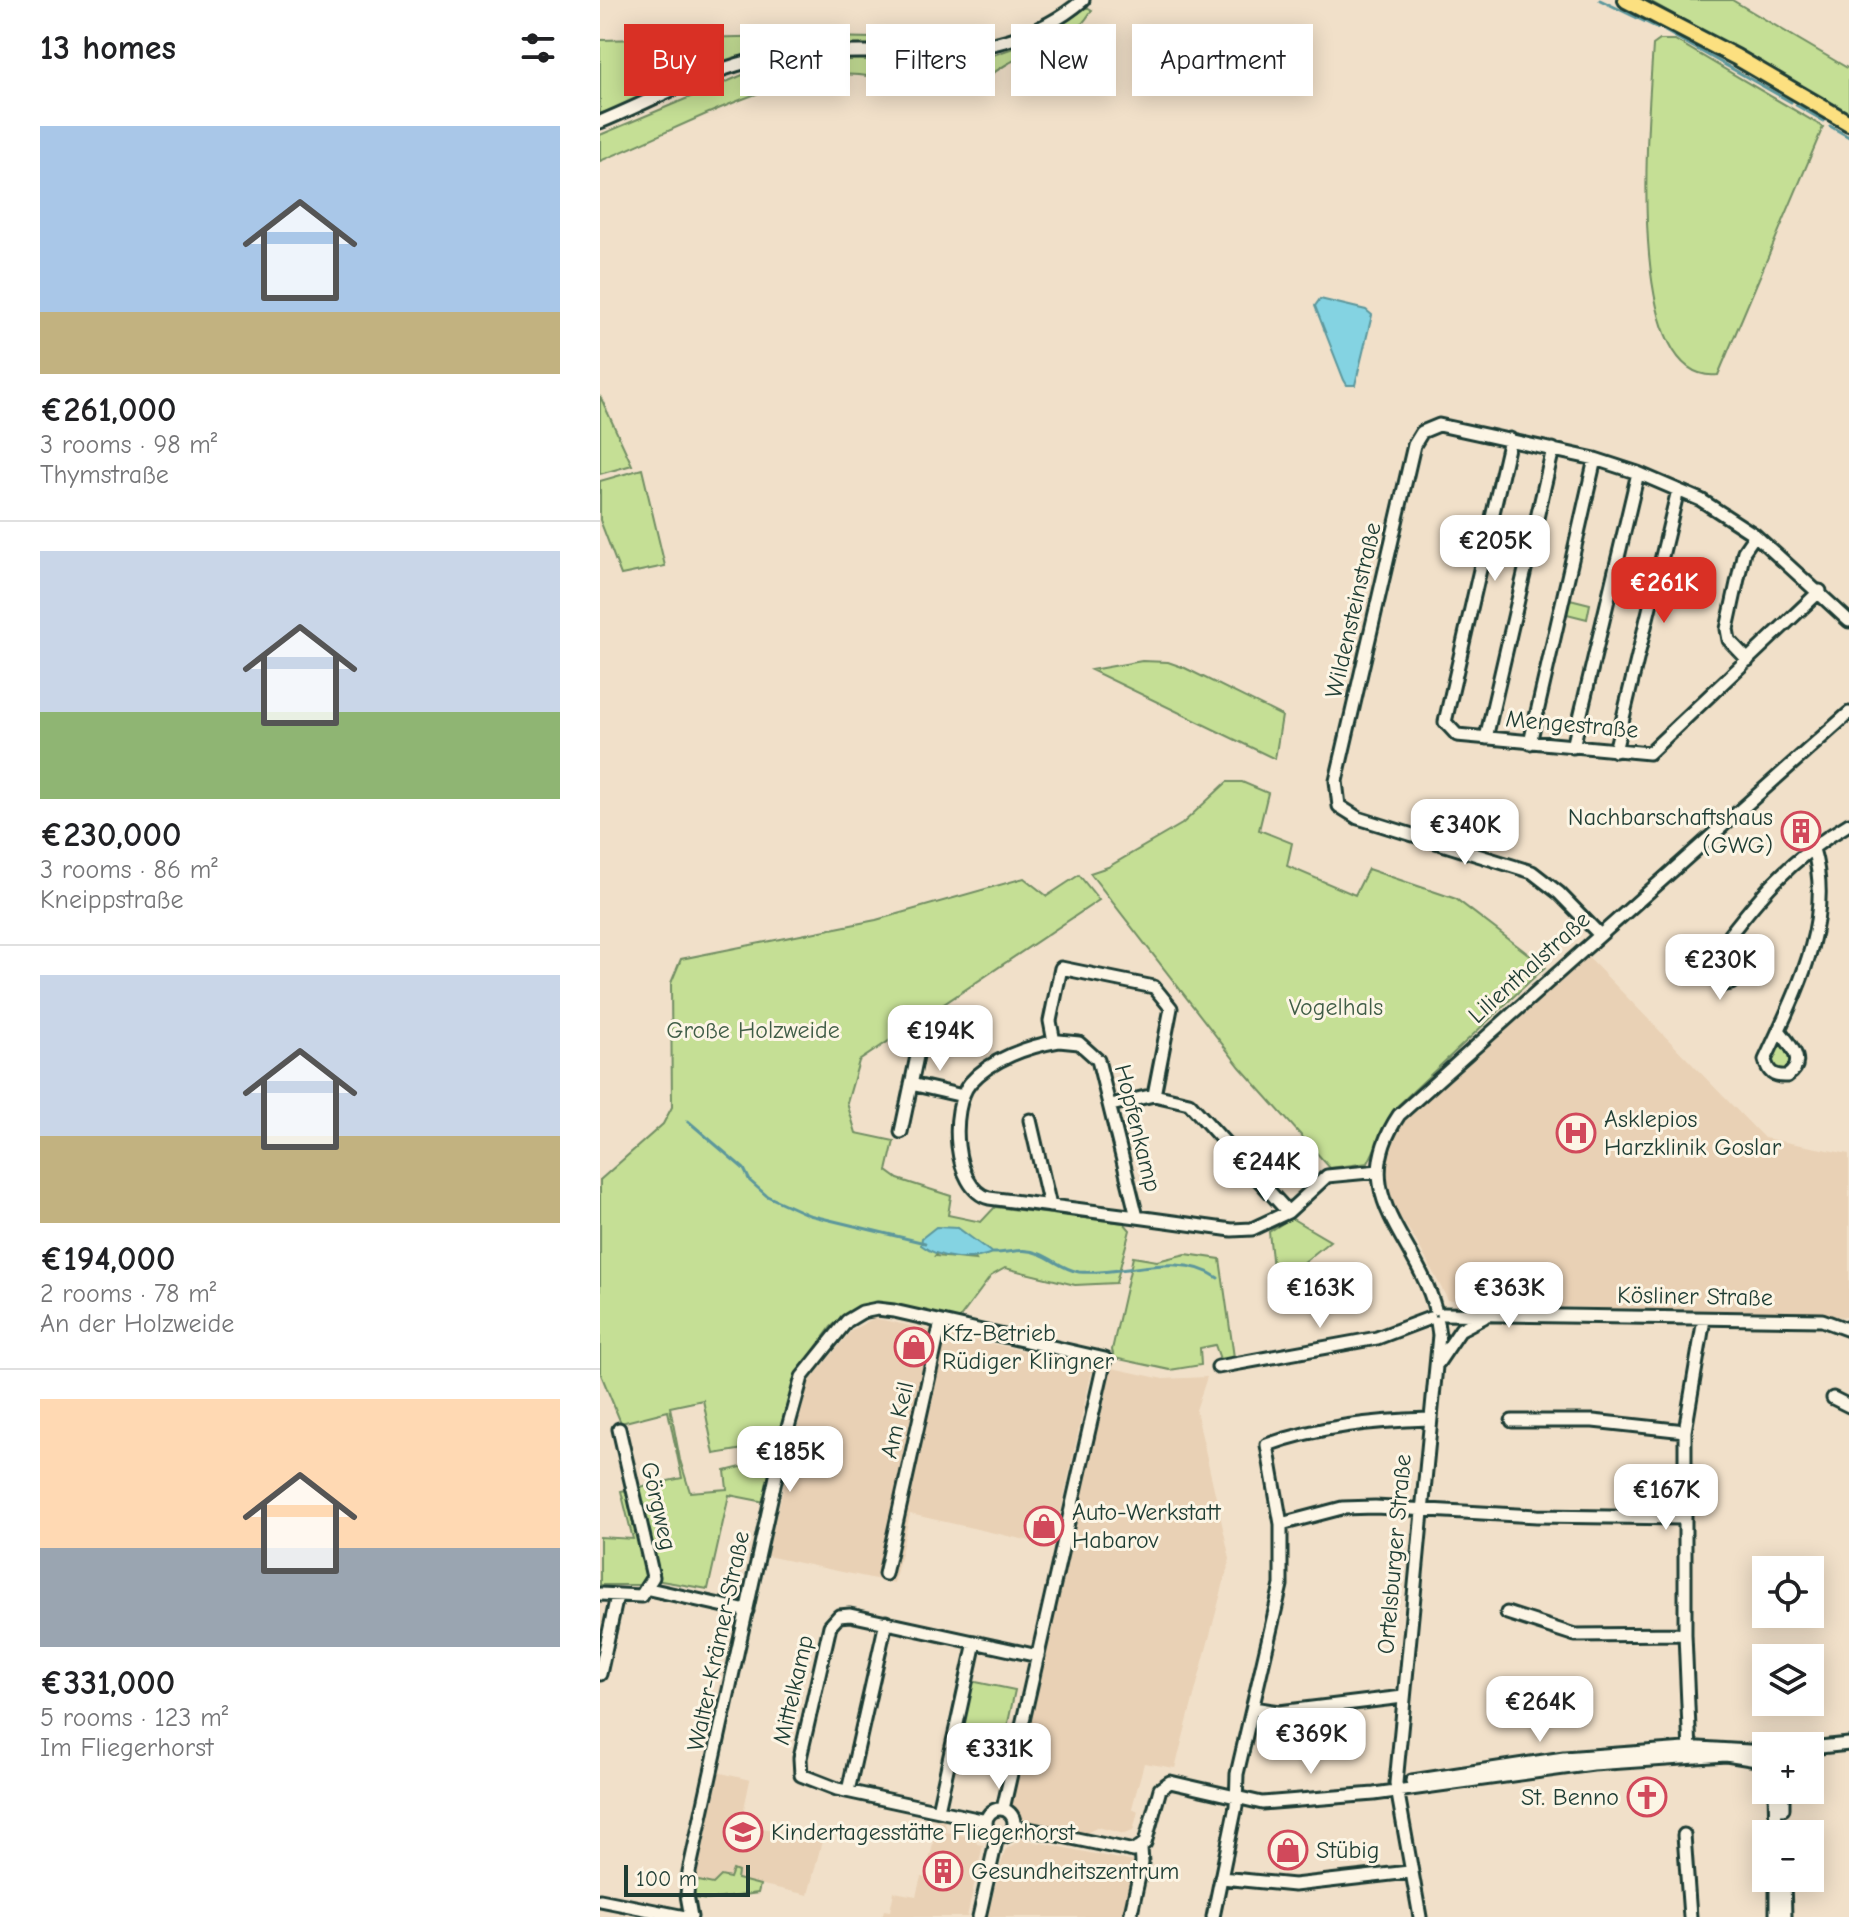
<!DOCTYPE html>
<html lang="en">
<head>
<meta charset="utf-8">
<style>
  body { margin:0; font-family:"Comic Neue",sans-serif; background:#f2f2f2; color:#202124; height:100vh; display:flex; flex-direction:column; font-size:30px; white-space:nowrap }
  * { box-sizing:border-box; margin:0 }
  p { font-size:26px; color:#757577 }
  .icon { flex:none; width:44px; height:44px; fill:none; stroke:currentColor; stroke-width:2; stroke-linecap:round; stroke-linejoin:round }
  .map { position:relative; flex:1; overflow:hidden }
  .panel { display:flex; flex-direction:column; background:#fff; width:600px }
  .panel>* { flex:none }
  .top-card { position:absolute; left:24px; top:24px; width:760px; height:72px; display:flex; gap:16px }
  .buttons { position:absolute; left:1152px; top:1556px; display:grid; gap:16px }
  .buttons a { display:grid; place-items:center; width:72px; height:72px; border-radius:0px; background:#fff; box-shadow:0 4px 20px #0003; font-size:40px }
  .scale { position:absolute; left:24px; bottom:20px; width:126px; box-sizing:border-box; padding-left:8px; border:4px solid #1f3d34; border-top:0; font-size:22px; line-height:28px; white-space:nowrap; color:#1f3d34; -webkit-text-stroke:6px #fcf5e5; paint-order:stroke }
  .price { position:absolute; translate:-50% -68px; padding:0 18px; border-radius:16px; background:#fff; color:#222; font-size:26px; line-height:52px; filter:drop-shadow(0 2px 4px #0008) }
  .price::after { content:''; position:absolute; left:50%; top:48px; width:24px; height:18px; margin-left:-12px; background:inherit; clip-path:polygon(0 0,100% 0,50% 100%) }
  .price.on { background:#d93025; color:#fff }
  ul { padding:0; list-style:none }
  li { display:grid; align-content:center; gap:16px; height:424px; padding:0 40px }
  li+li { border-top:2px solid #e0e0e0 }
  li span { display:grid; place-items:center; height:248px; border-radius:0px; color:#555 }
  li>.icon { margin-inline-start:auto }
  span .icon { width:144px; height:144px; fill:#fffc; stroke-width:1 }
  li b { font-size:34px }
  h2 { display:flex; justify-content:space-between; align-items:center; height:96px; padding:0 40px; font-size:34px }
  .pill { padding:0 28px; border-radius:0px; background:#fff; box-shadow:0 4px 20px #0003; font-size:28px; line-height:72px }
  .pill.on { background:#d93025; color:#fff }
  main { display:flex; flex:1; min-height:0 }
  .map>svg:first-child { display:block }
  .built { fill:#e9d1b5 }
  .green { fill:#c5df95; stroke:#728e64; stroke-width:2; fill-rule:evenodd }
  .water { fill:#84d3e2; stroke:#5c979c; stroke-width:2 }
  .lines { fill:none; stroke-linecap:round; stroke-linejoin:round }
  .stream { stroke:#5c979c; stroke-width:3 }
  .minor-casing { stroke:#1f3d34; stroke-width:17 }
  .major-casing { stroke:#1f3d34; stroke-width:20 }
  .minor { stroke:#fcf5e5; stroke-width:11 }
  .major { stroke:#fce080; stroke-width:14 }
  .labels { text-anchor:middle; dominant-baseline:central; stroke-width:6; stroke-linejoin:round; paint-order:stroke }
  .street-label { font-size:24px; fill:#1f3d34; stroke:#fcf5e5 }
  .poi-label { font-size:24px; fill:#1f3d34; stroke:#fcf5e5; text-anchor:start }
  .park-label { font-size:24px; fill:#405d47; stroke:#fcf5e5 }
</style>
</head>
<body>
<main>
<section class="panel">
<h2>13 homes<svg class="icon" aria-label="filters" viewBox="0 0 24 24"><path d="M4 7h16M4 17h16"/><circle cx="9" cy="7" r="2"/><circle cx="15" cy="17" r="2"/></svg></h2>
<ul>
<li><span style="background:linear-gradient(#a9c7e8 75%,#c2b280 0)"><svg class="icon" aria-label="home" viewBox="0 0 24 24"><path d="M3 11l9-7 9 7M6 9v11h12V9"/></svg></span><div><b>€261,000</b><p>3 rooms · 98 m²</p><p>Thymstraße</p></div></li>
<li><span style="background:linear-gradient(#c9d6e8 65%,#8fb573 0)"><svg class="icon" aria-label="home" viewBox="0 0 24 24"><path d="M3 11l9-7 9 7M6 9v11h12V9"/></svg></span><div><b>€230,000</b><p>3 rooms · 86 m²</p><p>Kneippstraße</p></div></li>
<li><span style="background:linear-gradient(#c9d6e8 65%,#c2b280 0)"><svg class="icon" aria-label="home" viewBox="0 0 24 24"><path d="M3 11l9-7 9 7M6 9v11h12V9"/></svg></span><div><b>€194,000</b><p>2 rooms · 78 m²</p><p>An der Holzweide</p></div></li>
<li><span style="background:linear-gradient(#ffd9b3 60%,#9aa5b1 0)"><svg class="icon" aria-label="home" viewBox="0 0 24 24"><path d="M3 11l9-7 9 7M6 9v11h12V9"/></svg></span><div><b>€331,000</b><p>5 rooms · 123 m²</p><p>Im Fliegerhorst</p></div></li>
</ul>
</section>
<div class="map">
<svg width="1249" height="1917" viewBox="0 0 1249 1917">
  <rect width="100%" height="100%" fill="#f1e0c9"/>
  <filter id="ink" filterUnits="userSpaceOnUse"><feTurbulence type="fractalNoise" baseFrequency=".0125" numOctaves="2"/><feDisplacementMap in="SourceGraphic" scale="16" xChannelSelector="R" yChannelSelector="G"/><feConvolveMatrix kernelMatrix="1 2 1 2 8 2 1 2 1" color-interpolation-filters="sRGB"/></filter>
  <g filter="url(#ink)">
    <!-- built -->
    <path class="built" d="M985,954L1164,1138L1249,1154V1317L949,1306L905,1299L848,1300L815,1239L794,1209L783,1173L788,1147L805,1113Z
      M274,1318L493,1366L453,1546L310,1514L294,1583L167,1556L208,1383L252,1330Z
      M507,1367L563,1379L607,1377L596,1410L630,1559L575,1768L544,1763L532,1808L538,1811L533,1831L524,1834L498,1827L483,1835L420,1821L409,1807Z
      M117,1772L150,1780L141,1823L222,1841L208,1895L122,1876L113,1884L94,1880Z
      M338,1818L345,1820L346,1832L375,1838L377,1844L383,1845L367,1917H282L284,1910L290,1911L294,1892L316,1896L321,1877L326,1878Z
      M422,1839L539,1863L527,1917H387L405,1850Z"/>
    <!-- green -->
    <path class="green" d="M1048,0H1132L1249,69V113Z
      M487,7L492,10C466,52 443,43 409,63C387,75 374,92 348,94C319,89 288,78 259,75C180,69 74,132 0,161V135L145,74L197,61L271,58L384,62L393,55L443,38Z
      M182,36L318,39L319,45C302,51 223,43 196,45C128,52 62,90 0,117V40Z
      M1060,40H1075L1223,127L1118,375C1020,386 1050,101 1053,45Z
      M0,396L32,465L0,474Z
      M42,469L65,566L21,575L0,520V481Z
      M970,599L990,604L987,619L967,614Z
      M542,661L568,662L585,668L682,716L675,759L491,670Z
      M627,782H642L668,793L659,830L692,843L687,866L755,895L768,869L856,899L945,967L794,1109L768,1163L730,1168L640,1067L490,873L508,867L582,824Z
      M479,875L499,900L259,1061L247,1103L256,1133L294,1141L287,1171L298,1179L351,1196L348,1215L381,1222L395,1207L524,1223L530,1230L516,1283L475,1285L405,1268L391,1276L359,1319L274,1302L245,1315L231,1327L195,1376L179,1443L114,1454L103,1400L70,1407L80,1460L90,1492L127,1489L125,1471L157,1463L170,1473L165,1502L129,1495L108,1589L44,1578L39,1585H2L0,1597V1537L33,1539L21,1491L82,1478L68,1411L21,1423L0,1372V1180L63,1124L72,1107L71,983L81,959L276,920L424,878L447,896ZM358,1228L376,1260L335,1256Z
      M1180,1040L1189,1051L1193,1066L1182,1074L1170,1068V1055Z
      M691,1218L730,1241L675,1286L669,1232Z
      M586,1254L620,1259L634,1357L620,1359L615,1345L600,1348L601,1365L570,1370L514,1358L512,1350L533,1257L557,1261Z
      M371,1681L415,1690L402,1751L357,1742Z
      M133,1870L138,1872L137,1879L160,1885L158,1893L107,1900L94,1898V1880L113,1884L121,1876L130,1878Z"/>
    <!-- water -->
    <path class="water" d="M720,299L766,310L772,315L755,385H747L744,380L715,306Z
      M336,1227L358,1228L392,1253C370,1262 339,1259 321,1245L322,1238Z"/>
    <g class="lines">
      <!-- stream -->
      <path class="stream" d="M1000,0L1058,28
        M1065,31L1191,102
        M1196,105L1224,121
        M1230,126L1249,137
        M88,1121L144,1169L150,1181L167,1196L209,1215L325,1243
        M391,1253C409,1254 421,1246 440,1254C453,1259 464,1270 479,1272C524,1276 579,1250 618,1278"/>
      <defs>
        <path id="minor" d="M0,122C51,101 112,67 165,58C274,39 391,79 483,0
          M910,439L845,722L857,735L1049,753L1220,591
          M1148,660L1129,640L1127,629L1144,551L1155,535
          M886,738L953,449
          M930,743L995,459
          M973,747L1038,473
          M1015,751L1078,490
          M999,934L959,893L932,872L758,818L739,806L736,781L814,445L822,432L839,425L995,459L1038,473L1101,500L1155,535L1249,621
          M1127,939L1139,965L1138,976L1131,983L1122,985L1107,972V964C1152,906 1183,862 1249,824
          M1179,1030C1190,1045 1208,1062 1187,1076C1173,1077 1168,1072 1165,1060C1195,994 1235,921 1213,849
          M459,1041L479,1043L498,1060L537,1217L389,1198C353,1189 349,1108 370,1083C391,1059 429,1046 459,1041Z
          M454,1042L450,1021L461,968L554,987L571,1008L554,1095
          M311,1084L363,1096
          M511,1105L554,1095L589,1103L688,1212
          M430,1120L450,1206
          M301,1132L320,1042
          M537,1217L632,1230L652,1229L688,1212L727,1176L779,1171
          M835,1309C816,1236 745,1195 799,1115L1249,713
          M843,1314L1222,1320L1249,1330
          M838,1363L861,1329L884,1317
          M618,1367L777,1338L830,1318
          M1233,1398L1249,1406
          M912,1421H993L1085,1431
          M681,1524L742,1508L775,1507L937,1516L1083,1518
          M285,1574L341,1322
          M49,1589L147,1611
          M0,1594L41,1596L53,1577L19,1429
          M907,1613L975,1635L1085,1634
          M0,1674L17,1596
          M653,1708L679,1712L803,1697
          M1170,1746H1187
          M1210,1748L1249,1744
          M1090,1753L1085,1634V1431L1104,1319
          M812,1781L964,1758L1099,1748L1165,1752
          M1175,1790L1176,1834
          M248,1791L286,1622
          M386 1823a14 14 0 1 1 28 0a14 14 0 1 1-28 0Z
          M1183,1809V1790
          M338,1810L375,1642
          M386,1821L237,1789L201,1775L200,1758L230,1626L239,1616L250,1615L438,1656
          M414,1826L534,1851L545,1843L560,1789L570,1782L662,1803L774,1794L993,1764L1126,1755L1163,1761
          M1084,1835L1090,1917
          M622,1878L694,1885L809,1872
          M1184,1878L1185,1917
          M1176,1883V1917
          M0,1900L85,1917
          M91,1917L87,1895L89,1872L182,1449L202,1377L247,1321L262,1312L277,1309L294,1311L505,1359L403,1809
          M379,1917L397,1837
          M530,1917L542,1863L541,1848
          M613,1917L636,1806L637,1774L681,1585V1524L667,1445C719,1426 774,1421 829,1419
          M820,1917L796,1783L839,1335L837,1322"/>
        <path id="major" d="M1026,0L1136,57L1249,123"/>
      </defs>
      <!-- minor casing -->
      <use href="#minor" class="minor-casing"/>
      <!-- major casing -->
      <use href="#major" class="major-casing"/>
      <!-- minor -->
      <use href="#minor" class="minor"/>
      <!-- major -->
      <use href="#major" class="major"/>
    </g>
  </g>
  <!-- icons -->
  <defs>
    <symbol id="building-ring" viewBox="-11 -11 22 22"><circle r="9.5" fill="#fcf5e5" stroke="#d1495b" stroke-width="1.5"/><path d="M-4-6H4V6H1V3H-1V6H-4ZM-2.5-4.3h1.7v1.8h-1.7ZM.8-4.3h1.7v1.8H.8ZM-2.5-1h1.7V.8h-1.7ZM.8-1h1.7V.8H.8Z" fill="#d1495b"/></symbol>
    <symbol id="hospital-ring" viewBox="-11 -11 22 22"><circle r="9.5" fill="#fcf5e5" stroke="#d1495b" stroke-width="1.5"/><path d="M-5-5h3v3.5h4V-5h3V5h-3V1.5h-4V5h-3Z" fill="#d1495b"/></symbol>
    <symbol id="shop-ring" viewBox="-11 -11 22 22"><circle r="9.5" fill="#fcf5e5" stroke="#d1495b" stroke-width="1.5"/><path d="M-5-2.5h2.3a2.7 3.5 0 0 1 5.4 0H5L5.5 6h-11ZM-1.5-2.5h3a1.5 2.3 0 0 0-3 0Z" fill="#d1495b"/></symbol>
    <symbol id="church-ring" viewBox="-11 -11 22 22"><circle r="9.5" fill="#fcf5e5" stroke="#d1495b" stroke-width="1.5"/><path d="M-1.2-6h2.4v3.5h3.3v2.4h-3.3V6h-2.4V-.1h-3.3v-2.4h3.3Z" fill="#d1495b"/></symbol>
    <symbol id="school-ring" viewBox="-11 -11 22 22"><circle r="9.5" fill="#fcf5e5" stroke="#d1495b" stroke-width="1.5"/><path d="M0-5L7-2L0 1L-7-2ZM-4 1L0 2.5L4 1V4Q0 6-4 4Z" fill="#d1495b"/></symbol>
  </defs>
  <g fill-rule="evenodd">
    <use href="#building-ring" x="1179" y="809" width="44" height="44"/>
    <use href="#hospital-ring" x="954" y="1111" width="44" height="44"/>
    <use href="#shop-ring" x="292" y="1325" width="44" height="44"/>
    <use href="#shop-ring" x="422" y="1504" width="44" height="44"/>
    <use href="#church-ring" x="1025" y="1775" width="44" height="44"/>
    <use href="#school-ring" x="121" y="1810" width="44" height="44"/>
    <use href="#shop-ring" x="666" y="1828" width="44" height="44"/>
    <use href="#building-ring" x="321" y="1849" width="44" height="44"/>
  </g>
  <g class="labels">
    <!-- street labels -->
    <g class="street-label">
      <text transform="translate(753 610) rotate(-77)">Wildensteinstraße</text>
      <text transform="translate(972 724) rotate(5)">Mengestraße</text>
      <text transform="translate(929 967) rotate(-42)">Lilienthalstraße</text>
      <text transform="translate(538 1128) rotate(76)">Hopfenkamp</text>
      <text transform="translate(1095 1296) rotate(1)">Kösliner Straße</text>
      <text transform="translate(297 1420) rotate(-77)">Am Keil</text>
      <text transform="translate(59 1506) rotate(77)">Görgweg</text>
      <text transform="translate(794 1554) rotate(-85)">Ortelsburger Straße</text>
      <text transform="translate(118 1641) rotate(-78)">Walter-Krämer-Straße</text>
      <text transform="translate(193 1690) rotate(-77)">Mittelkamp</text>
    </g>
    <!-- poi labels -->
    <g class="poi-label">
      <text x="1173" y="817" text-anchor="end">Nachbarschaftshaus<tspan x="1173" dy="28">(GWG)</tspan></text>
      <text x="1004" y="1119">Asklepios<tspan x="1004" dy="28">Harzklinik Goslar</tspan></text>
      <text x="342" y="1333">Kfz-Betrieb<tspan x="342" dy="28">Rüdiger Klingner</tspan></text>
      <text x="472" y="1512">Auto-Werkstatt<tspan x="472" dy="28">Habarov</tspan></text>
      <text x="1019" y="1797" text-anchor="end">St. Benno</text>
      <text x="171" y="1832">Kindertagesstätte Fliegerhorst</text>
      <text x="716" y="1850">Stübig</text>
      <text x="371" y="1871">Gesundheitszentrum</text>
    </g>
    <!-- park labels -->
    <g class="park-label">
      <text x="736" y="1007">Vogelhals</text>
      <text x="153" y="1030">Große Holzweide</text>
    </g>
  </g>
</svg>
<div class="buttons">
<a><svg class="icon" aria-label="locate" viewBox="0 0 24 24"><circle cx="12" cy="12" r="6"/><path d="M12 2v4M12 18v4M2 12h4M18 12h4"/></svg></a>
<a><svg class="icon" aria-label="layers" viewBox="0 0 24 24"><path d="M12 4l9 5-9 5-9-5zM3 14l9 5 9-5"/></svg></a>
<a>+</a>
<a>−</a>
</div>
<div class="scale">100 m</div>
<b class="price" style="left:895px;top:583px">€205K</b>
<b class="price on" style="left:1064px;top:625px">€261K</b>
<b class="price" style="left:865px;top:867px">€340K</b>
<b class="price" style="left:1120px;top:1002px">€230K</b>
<b class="price" style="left:340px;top:1073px">€194K</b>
<b class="price" style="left:666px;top:1204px">€244K</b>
<b class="price" style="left:720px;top:1330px">€163K</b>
<b class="price" style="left:909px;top:1330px">€363K</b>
<b class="price" style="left:190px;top:1494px">€185K</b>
<b class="price" style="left:1066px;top:1532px">€167K</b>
<b class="price" style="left:940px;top:1744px">€264K</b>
<b class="price" style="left:711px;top:1776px">€369K</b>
<b class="price" style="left:399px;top:1791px">€331K</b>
<div class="top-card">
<a class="pill on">Buy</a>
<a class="pill">Rent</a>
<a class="pill">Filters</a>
<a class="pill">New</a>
<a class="pill">Apartment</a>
</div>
</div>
</main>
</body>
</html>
